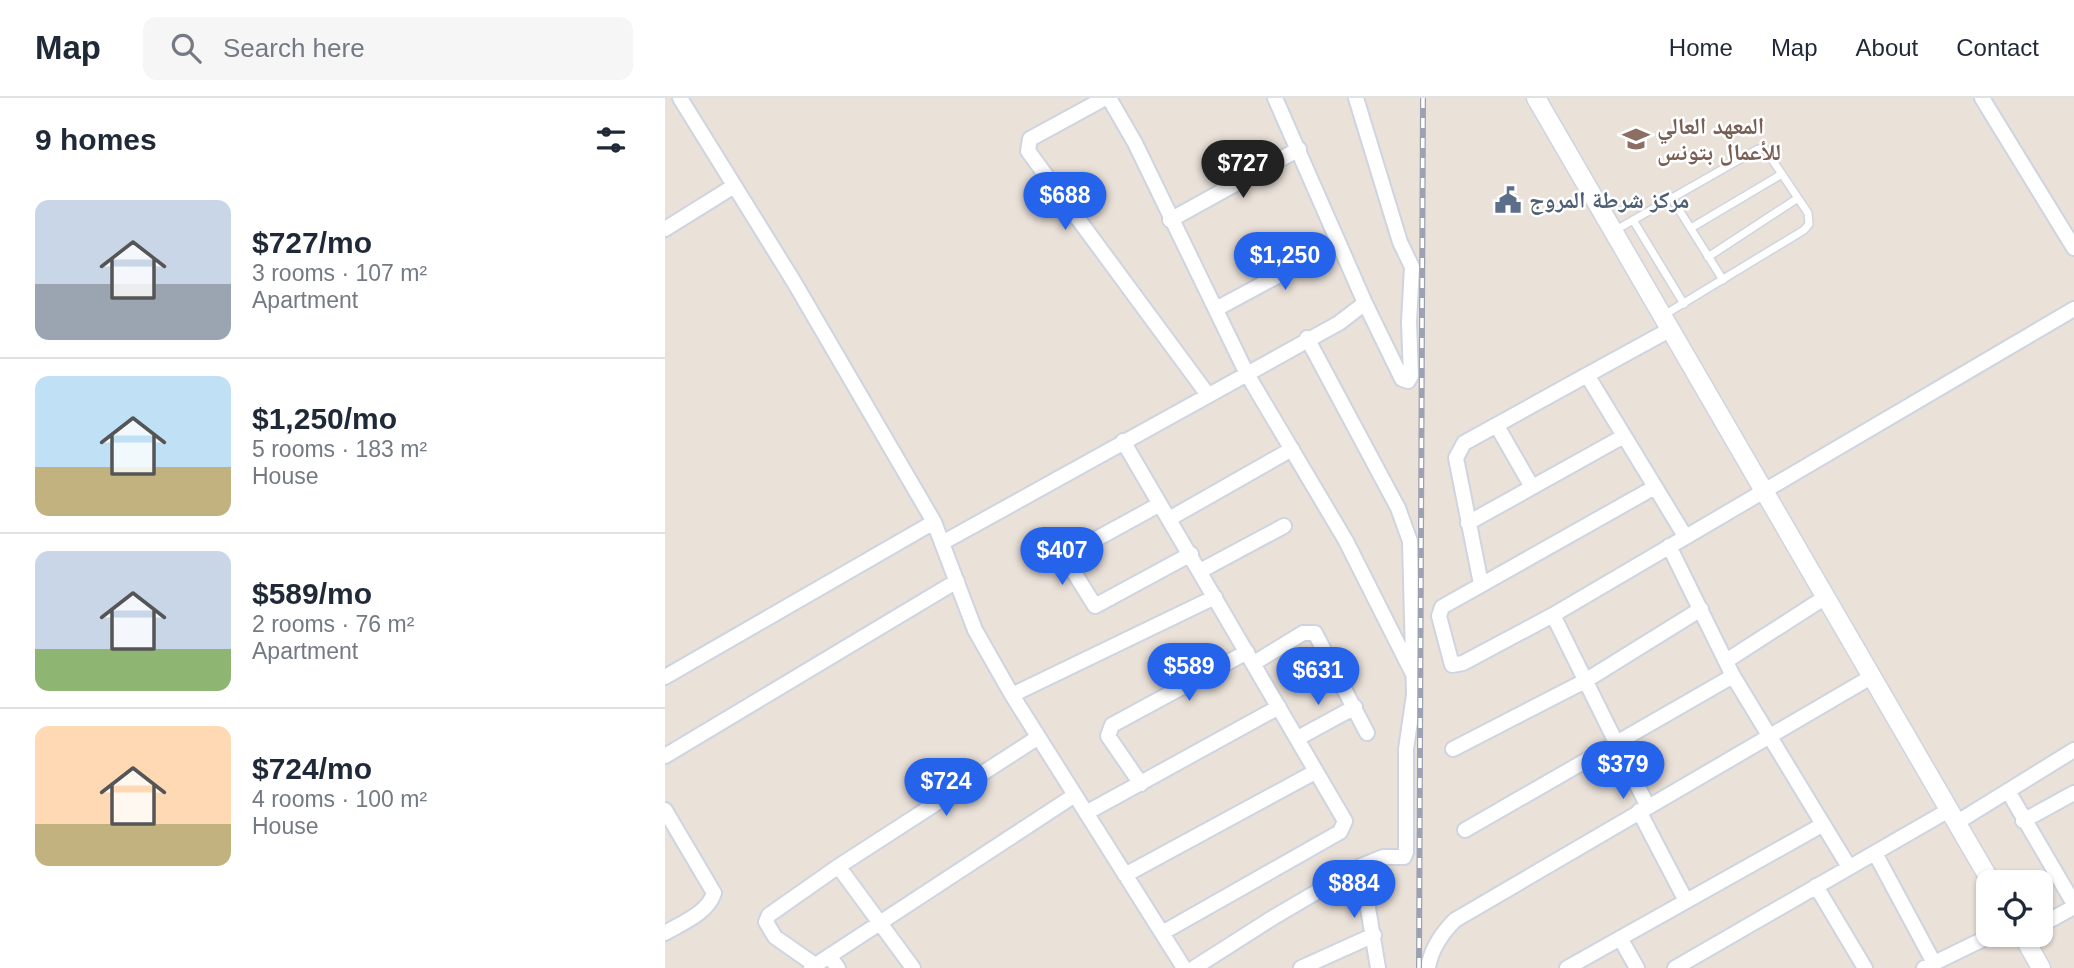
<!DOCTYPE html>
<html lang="en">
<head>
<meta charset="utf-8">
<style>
  body { margin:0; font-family:Arial,"Noto Naskh Arabic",sans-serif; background:#f6f6f7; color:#1f2937; height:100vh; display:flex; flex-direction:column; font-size:26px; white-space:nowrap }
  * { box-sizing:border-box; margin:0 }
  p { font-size:23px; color:#747a83 }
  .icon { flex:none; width:38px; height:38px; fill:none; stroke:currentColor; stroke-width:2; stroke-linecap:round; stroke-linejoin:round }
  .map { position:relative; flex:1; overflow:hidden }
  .drawer { display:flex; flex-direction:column; background:#fff; width:665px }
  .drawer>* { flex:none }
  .controls { position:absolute; left:1311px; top:772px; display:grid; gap:14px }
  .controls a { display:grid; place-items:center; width:77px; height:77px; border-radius:14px; background:#fff; box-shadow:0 2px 5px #0004; font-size:35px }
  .price { position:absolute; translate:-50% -60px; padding:0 16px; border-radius:24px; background:#2563eb; color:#fff; font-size:23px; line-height:46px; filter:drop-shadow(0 2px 4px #0008) }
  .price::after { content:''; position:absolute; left:50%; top:42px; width:21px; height:16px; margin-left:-10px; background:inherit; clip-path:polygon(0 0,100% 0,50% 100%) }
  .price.selected { background:#222; color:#fff }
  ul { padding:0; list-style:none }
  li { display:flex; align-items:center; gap:21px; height:175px; padding:0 35px }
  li+li { border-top:2px solid #e0e1e3 }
  li span { display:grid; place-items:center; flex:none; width:196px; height:140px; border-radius:14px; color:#555 }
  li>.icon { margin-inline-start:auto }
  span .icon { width:84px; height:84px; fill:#fffc; stroke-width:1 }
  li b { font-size:30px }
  h2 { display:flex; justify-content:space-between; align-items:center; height:84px; padding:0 35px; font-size:30px }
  header { display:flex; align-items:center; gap:42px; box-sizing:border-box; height:98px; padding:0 35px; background:#fff; border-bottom:2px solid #e0e1e3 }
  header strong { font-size:33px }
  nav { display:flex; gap:38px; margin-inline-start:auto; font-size:24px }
  .search { width:490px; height:63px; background:#f6f6f7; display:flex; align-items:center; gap:18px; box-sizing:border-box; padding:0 24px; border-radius:14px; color:#747a83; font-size:26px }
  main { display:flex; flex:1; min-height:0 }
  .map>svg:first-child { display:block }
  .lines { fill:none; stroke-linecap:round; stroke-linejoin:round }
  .service-casing { stroke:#ced4e0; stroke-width:10 }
  .minor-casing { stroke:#ced4e0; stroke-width:18 }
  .tertiary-casing { stroke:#ced4e0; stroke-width:21 }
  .service { stroke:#fff; stroke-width:7 }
  .minor { stroke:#fff; stroke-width:14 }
  .tertiary { stroke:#fff; stroke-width:18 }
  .rail-casing { stroke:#9ca2b2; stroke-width:6 }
  .rail { stroke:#fff; stroke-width:3.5; stroke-dasharray:10; stroke-linecap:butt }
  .labels { text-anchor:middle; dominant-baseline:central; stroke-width:5; stroke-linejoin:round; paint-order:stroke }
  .education-label { font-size:23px; font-weight:bold; fill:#785e54; stroke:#fff; text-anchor:start }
  .service-label { font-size:23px; font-weight:bold; fill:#4e5e75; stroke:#fff; text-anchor:start }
</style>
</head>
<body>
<header>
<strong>Map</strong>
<div class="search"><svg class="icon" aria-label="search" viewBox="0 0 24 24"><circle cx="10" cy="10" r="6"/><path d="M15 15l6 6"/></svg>Search here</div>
<nav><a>Home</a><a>Map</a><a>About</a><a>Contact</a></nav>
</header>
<main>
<section class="drawer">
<h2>9 homes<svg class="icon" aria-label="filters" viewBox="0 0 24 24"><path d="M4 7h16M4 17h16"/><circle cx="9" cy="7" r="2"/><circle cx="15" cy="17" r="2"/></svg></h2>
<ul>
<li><span style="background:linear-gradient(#c9d6e8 60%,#9aa5b1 0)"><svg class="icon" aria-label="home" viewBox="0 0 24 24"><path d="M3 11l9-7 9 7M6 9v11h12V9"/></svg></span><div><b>$727/mo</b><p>3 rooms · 107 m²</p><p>Apartment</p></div></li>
<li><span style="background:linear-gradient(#bfe0f5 65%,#c2b280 0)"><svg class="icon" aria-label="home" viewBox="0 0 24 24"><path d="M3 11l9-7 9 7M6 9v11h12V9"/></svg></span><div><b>$1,250/mo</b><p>5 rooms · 183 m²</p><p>House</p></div></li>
<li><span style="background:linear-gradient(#c9d6e8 70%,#8fb573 0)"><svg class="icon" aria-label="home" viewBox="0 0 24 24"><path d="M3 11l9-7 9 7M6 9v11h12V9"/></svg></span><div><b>$589/mo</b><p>2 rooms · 76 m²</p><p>Apartment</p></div></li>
<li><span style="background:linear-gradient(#ffd9b3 70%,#c2b280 0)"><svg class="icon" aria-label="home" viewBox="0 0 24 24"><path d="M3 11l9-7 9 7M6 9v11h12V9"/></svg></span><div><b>$724/mo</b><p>4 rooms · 100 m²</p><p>House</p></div></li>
</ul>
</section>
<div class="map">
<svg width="1409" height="870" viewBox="0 0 1409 870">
  <rect width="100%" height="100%" fill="#eae1d9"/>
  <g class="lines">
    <defs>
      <path id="service" d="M1006,99L1058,182
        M968,122L1019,206
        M1026,130L1117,76
        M949,133L1093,51H1100L1143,115L1144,126L1139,132L999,217
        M1043,159L1133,100"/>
      <path id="minor" d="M15,0L129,184L269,424L310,532L347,597L519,870
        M440,0L365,41L363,53L543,297
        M444,0L470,45L582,276L681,443L747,574
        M691,0L735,144L747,169L744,224L746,278L743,283L737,281L700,205
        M1317,0L1409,150
        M505,122L634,51
        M0,131L69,88
        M551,211L672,146
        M1006,231L922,277L1020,438
        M832,328L867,389
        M458,343L680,723L675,734L497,835
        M990,389L777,509L774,518L787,567L798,565L888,517L1409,211
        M504,421L627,351
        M803,425L959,338
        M390,444L430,508L526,456
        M277,445L674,225L700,205L610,0
        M424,445L495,406
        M1004,448L1068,578L1184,769
        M535,473L619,428
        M816,486L791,360L799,345L922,277
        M888,517L983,709
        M1061,563L1159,500
        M589,565L638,535H650L702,635
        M0,579L269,424
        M347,597L550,499
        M633,640L690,609
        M788,651L920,583L1036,511
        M0,658L292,483
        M476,686L443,638L447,627L582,554
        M1343,693L1409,806
        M0,712L49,795C43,815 17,825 0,835
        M974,713L1021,803
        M421,715L614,609
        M1358,723L1409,695
        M1291,725L1409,652
        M800,732L1068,578
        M1210,755L1269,865
        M696,768L713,870
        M171,770L372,640
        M460,777L650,674
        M1151,788L1200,870
        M1376,827L1409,809
        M955,840L972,870
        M164,858L173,870
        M150,867L110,839L101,824L104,817L171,770L176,772L248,870
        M146,870L410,697
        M529,870L609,819L696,768L718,759H739L741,754V651L749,597L745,443L733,410L642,240
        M636,870L709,837
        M763,870C766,851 777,835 790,822L1206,579
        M902,870L1157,727
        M1010,870L1284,712
        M1259,870L1329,836"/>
      <path id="tertiary" d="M871,0L1326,784
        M1357,836L1376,870"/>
    </defs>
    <!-- service casing -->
    <use href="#service" class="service-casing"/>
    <!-- minor casing -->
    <use href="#minor" class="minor-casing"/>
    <!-- tertiary casing -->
    <use href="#tertiary" class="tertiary-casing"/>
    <!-- service -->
    <use href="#service" class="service"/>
    <!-- minor -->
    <use href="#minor" class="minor"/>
    <!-- tertiary -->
    <use href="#tertiary" class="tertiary"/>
    <defs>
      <path id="rail" d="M754,870L758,0"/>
    </defs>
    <!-- rail casing -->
    <use href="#rail" class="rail-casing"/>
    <!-- rail -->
    <use href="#rail" class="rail"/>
  </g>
  <!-- icons -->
  <defs>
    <symbol id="university-bare" viewBox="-9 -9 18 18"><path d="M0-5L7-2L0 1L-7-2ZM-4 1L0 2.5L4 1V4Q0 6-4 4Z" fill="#8d6e63" stroke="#fff" stroke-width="2.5" paint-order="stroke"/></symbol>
    <symbol id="civic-bare" viewBox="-9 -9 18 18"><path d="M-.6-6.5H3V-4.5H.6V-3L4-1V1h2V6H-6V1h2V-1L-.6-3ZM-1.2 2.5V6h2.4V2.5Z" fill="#5c6f8a" stroke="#fff" stroke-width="2.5" paint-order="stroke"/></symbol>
  </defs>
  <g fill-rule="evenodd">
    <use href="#university-bare" x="952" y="22" width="38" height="38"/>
    <use href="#civic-bare" x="824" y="83" width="38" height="38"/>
  </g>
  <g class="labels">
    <!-- education labels -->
    <g class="education-label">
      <text x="992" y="28">المعهد العالي<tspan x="992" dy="26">للأعمال بتونس</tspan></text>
    </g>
    <!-- service labels -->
    <g class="service-label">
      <text x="864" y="102">مركز شرطة المروج</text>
    </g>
  </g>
</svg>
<div class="controls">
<a><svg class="icon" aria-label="locate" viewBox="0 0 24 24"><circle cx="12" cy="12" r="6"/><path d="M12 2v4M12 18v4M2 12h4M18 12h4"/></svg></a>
</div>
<b class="price selected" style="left:578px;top:102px">$727</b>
<b class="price" style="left:400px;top:134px">$688</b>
<b class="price" style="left:620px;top:194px">$1,250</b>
<b class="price" style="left:397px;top:489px">$407</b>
<b class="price" style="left:524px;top:605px">$589</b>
<b class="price" style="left:653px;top:609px">$631</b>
<b class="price" style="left:958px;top:703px">$379</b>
<b class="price" style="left:281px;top:720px">$724</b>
<b class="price" style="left:689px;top:822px">$884</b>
</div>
</main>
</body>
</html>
